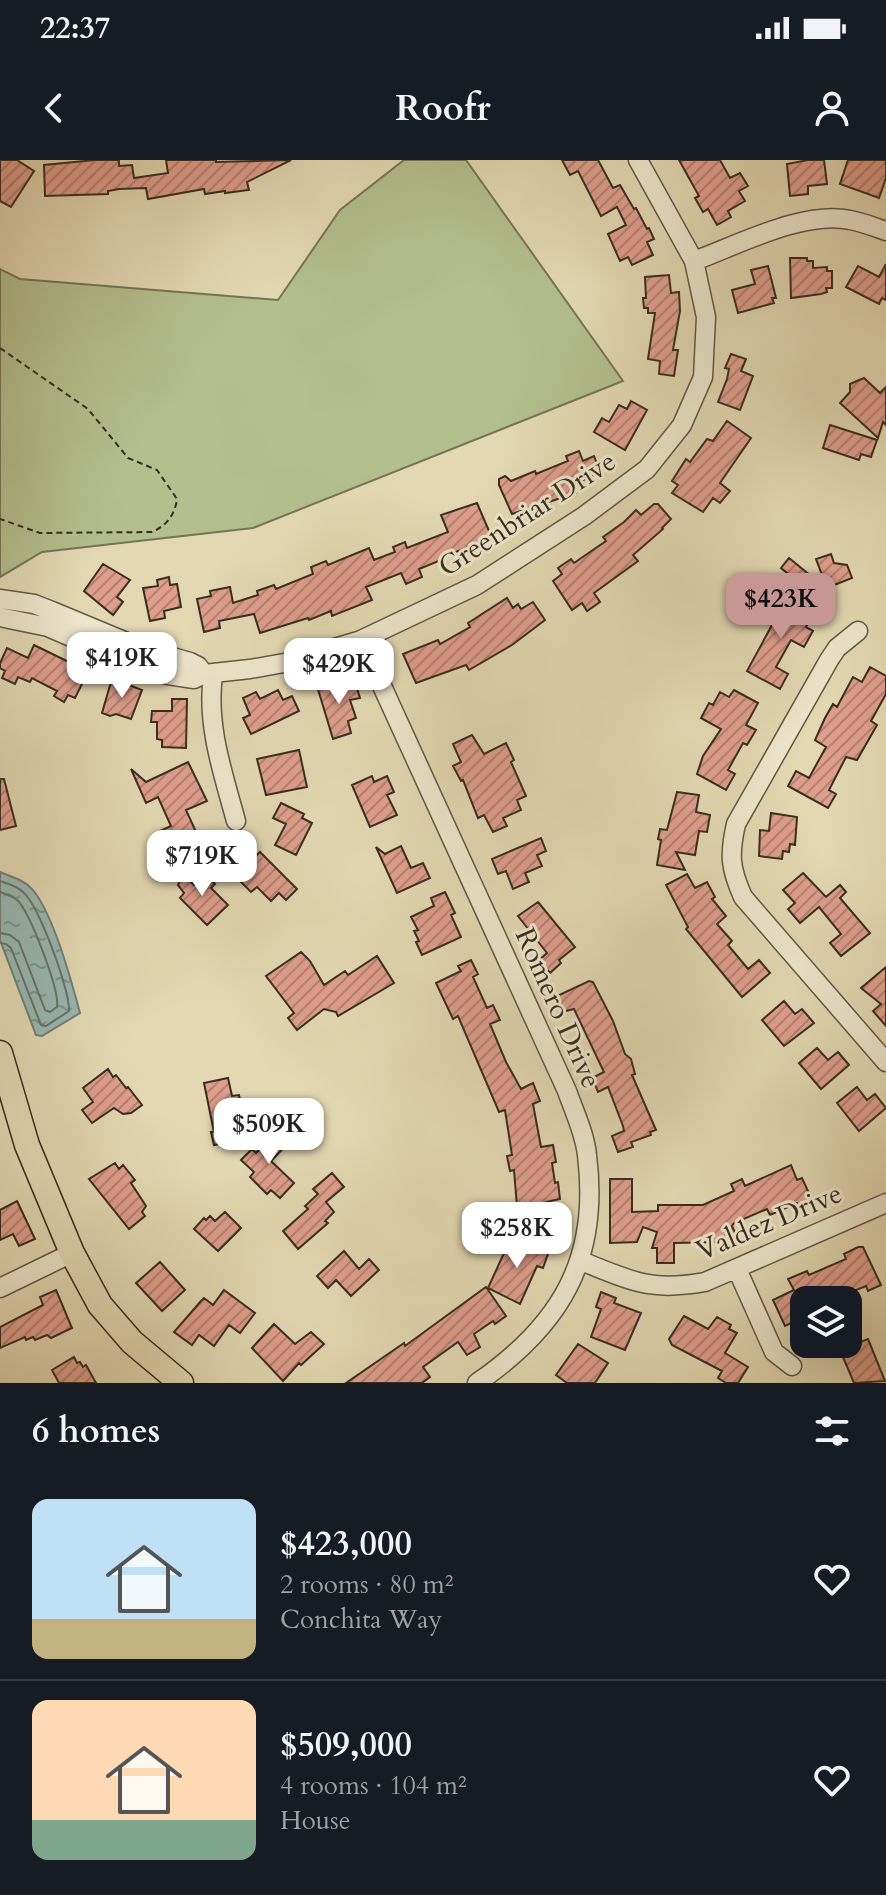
<!DOCTYPE html>
<html lang="en">
<head>
<meta charset="utf-8">
<style>
  body { margin:0; font-family:Cardo,serif; background:#242831; color:#f1f3f6; height:100vh; display:flex; flex-direction:column; font-size:30px; white-space:nowrap }
  * { box-sizing:border-box; margin:0 }
  p { font-size:26px; color:#9ea1a6 }
  .icon { flex:none; width:44px; height:44px; fill:none; stroke:currentColor; stroke-width:2; stroke-linecap:round; stroke-linejoin:round }
  .map { position:relative; height:1223px; overflow:hidden }
  .side { display:flex; flex-direction:column; background:#171b24; flex:1 }
  .side>* { flex:none }
  .buttons { position:absolute; left:790px; top:1126px; display:grid; gap:16px }
  .buttons a { display:grid; place-items:center; width:72px; height:72px; border-radius:16px; background:#171b24; box-shadow:0 8px 32px #0002; font-size:40px }
  .price { position:absolute; translate:-50% -68px; padding:0 18px; border-radius:16px; background:#fff; color:#222; font-size:26px; line-height:52px; filter:drop-shadow(0 2px 4px #0008) }
  .price::after { content:''; position:absolute; left:50%; top:48px; width:24px; height:18px; margin-left:-12px; background:inherit; clip-path:polygon(0 0,100% 0,50% 100%) }
  .price.selected { background:#c59692; color:#111 }
  ul { padding:0; list-style:none }
  li { display:flex; align-items:center; gap:24px; height:200px; padding:0 32px }
  li+li { border-top:2px solid #363941 }
  li span { display:grid; place-items:center; flex:none; width:224px; height:160px; border-radius:16px; color:#555 }
  li>.icon { margin-inline-start:auto }
  span .icon { width:96px; height:96px; fill:#fffc; stroke-width:1 }
  li b { font-size:34px }
  h2 { display:flex; justify-content:space-between; align-items:center; height:96px; padding:0 32px; font-size:34px }
  .status { display:flex; justify-content:space-between; align-items:center; height:56px; padding:0 40px; background:#171b24; direction:ltr }
  .status svg { height:22px; fill:currentColor }
  header { display:flex; justify-content:space-between; align-items:center; height:104px; padding:0 32px; background:#171b24; font-size:36px; font-weight:800 }
  .map>svg:first-child { display:block }
  .grass { fill:#b3bf8d; stroke:#757657; stroke-width:2 }
  .water { fill:url(#water-ripples); stroke:#718079; stroke-width:2 }
  .lines { fill:none; stroke-linecap:round; stroke-linejoin:round }
  .shore { stroke:#67726a; stroke-width:2 }
  .building { fill:url(#building-hatch); stroke:#372d21; stroke-width:2 }
  .minor-casing { stroke:#625845; stroke-width:21 }
  .major-casing { stroke:#372d21; stroke-width:27 }
  .path { stroke:#372d21; stroke-width:2; stroke-dasharray:6 4; stroke-linecap:butt }
  .minor { stroke:#ede6cd; stroke-width:18 }
  .major { stroke:#e3d8b2; stroke-width:24 }
  .labels { text-anchor:middle; dominant-baseline:central; stroke-width:6; stroke-linejoin:round; paint-order:stroke }
  .street-label { font-size:28px; fill:#372d21; stroke:#ede6cd }
</style>
</head>
<body>
<div class="status"><b>22:37</b><svg viewBox="0 0 49 12"><path d="M0 12V9h3v3zM5 12V6h3v6zM10 12V3h3v9zM15 12V0h3v12zM26 1h20v11H26zM47 4h2v5h-2z"/></svg></div>
<header><svg class="icon" aria-label="back" viewBox="0 0 24 24"><path d="M15 5l-7 7 7 7"/></svg>Roofr<svg class="icon" aria-label="person" viewBox="0 0 24 24"><circle cx="12" cy="8" r="4"/><path d="M4 21q1-7 8-7t8 7"/></svg></header>
<div class="map">
<svg width="886" height="1223" viewBox="0 0 886 1223">
  <defs>
    <pattern id="water-ripples" width="26" height="14" patternUnits="userSpaceOnUse" patternTransform="scale(2)"><rect width="26" height="14" fill="#97b8b3"/><path d="M2 4q2-2 4 0t4 0M15 11q2-2 4 0t4 0" fill="none" stroke="#7c9691"/></pattern>
    <pattern id="building-hatch" width="6" height="6" patternUnits="userSpaceOnUse" patternTransform="scale(2)"><rect width="6" height="6" fill="#e09e8c"/><path d="M-1 1l2-2M0 6l6-6M5 7l2-2" fill="none" stroke="#b68172"/></pattern>
  </defs>
  <rect width="100%" height="100%" fill="#e3d8b2"/>
  <filter id="stains"><feTurbulence type="fractalNoise" baseFrequency=".0025" numOctaves="4"/><feColorMatrix values="0 0 0 0 .2 0 0 0 0 .09 0 0 0 0 .02 0 0 0 .5 -.17"/></filter>
  <radialGradient id="worn" r=".72"><stop offset=".6" stop-color="#630" stop-opacity="0"/><stop offset="1" stop-color="#630" stop-opacity=".3"/></radialGradient>
  <!-- grass -->
  <path class="grass" d="M404,0H466L623,221L253,368L42,392L0,417V109L20,119L278,140L340,50Z"/>
  <!-- water -->
  <path class="water" d="M0,712C11,717 25,720 33,730C54,756 71,820 80,853L42,876L36,875L0,780Z"/>
  <g class="lines">
    <!-- shore -->
    <path class="shore" d="M0,721C8,724 17,726 23,732C39,746 70,830 69,851L46,866L41,865L11,788L6,784L0,783
      M0,732C5,734 13,736 17,740C30,752 60,831 57,847L50,852L45,850L19,782L10,775L0,773"/>
  </g>
  <!-- building -->
  <path class="building" d="M0,0H17L34,11L11,47L0,41Z
    M95,0H119V6L132,5L134,18L168,13L166,0H216V2L291,0L247,22L249,30L225,33V31L205,34L204,29L148,39L146,28L119,29L108,31V34L45,36L44,5Z
    M562,0H598L613,28L620,25L634,49L636,48L647,69L649,68L654,79L647,82L653,95L632,105L628,97L620,101L608,74L626,65L617,47L601,56L578,11L570,15Z
    M679,0H720L730,18L740,13L748,26L739,31L745,41L728,51L731,57L717,65L708,49L703,52L695,38L699,36Z
    M808,0H824L827,24L808,26V34L790,36L787,4Z
    M848,0H886V18L879,38L840,24Z
    M790,98H807V101H813V108L827,107V111H832V128H826L827,132L821,134L791,138Z
    M886,104V140L882,138L879,144L846,127L858,106L879,117Z
    M768,106L776,138H772L774,143L738,153L732,130L755,124L751,110Z
    M669,115L671,133L679,132L680,151L673,190H678L674,216L659,214L660,201L648,199L655,153H648V148H644L643,138H646L645,117Z
    M731,194L746,199L741,211L753,216L740,250L718,242L727,219L729,209L725,208Z
    M864,218L880,233L886,227V265L883,262L878,278L840,243L850,232V224Z
    M631,241L647,250L625,290L594,272L602,258L609,262L619,245L627,249Z
    M727,261L751,278L720,323L730,331L720,343L713,338L703,352L672,333L678,325L672,321L686,299L690,302L707,279L713,281Z
    M830,265L877,280L871,297L861,294L859,300L823,288Z
    M579,291L583,301L594,296L600,312L573,325L576,333L512,354L499,325V319L505,316L511,321L535,311L536,314L568,301L566,296Z
    M477,343L492,378L440,398L441,400L419,409L422,417L406,424L401,413L366,427L372,440L332,456L331,451L309,460L308,458L260,473L254,454L219,461L220,468L204,472L197,439L211,436L210,431L230,427L233,443L258,435L257,431L274,425L276,429L313,414L311,407L326,401L328,405L369,388L374,400L395,392L393,387L405,382L407,388L448,372L441,355Z
    M654,344H658L671,359L662,368L663,369L633,395L638,401L594,433L600,442L587,451L582,443L572,450L553,421L562,414L558,408L571,399L574,403L606,381L603,377L624,362L636,350L641,355Z
    M831,394L834,403L847,405L852,418L827,428L816,399Z
    M789,398L828,430L814,435L781,408Z
    M103,404L130,420L117,437L123,442L113,455L84,431Z
    M169,417L170,425L177,424L181,447L164,451L165,458L150,461L143,428L158,426L157,420Z
    M784,436L814,452L806,467L813,471L804,487L791,480L776,507L788,514L780,529L747,511L778,454L775,453Z
    M507,438L513,448L518,444L521,449L533,442L545,460L512,485L469,510L466,505L416,523L403,494L438,480L440,484L470,467L468,463Z
    M34,485L73,504L70,510L85,518L75,538L68,535L64,542L54,536L57,531L32,518L30,522L18,517L15,524L2,518L5,511L0,508V503L7,488L28,498Z
    M870,507L886,516V534L871,561L877,565L857,600L846,597L829,630L836,634L828,648L788,626L796,611L809,618L826,587L815,580L825,558L833,544L837,547L853,517L862,522Z
    M336,520V522L342,521L343,526L355,522L360,538L350,540L356,558L348,561L351,573L333,579L317,526Z
    M111,522L123,526L124,523L142,530L131,559L116,554L110,556L102,553Z
    M278,530L283,540L292,536L299,551L251,574L243,558L250,555L243,538L256,532L260,539Z
    M734,530L758,543L746,565L756,570L747,585L743,583L728,610L735,614L726,630L697,614L703,596L721,569L701,558L709,543L713,545L720,532L729,537Z
    M172,539H187L186,588L162,587V580L157,579V562H151L152,551H172Z
    M472,575L484,594L506,583L514,600L511,602L526,636L517,640L521,650L503,658L507,666L493,672L484,655L478,658L463,620L461,621L453,606L461,602L453,584Z
    M299,590L307,627L266,635L257,599Z
    M188,602L207,641L186,650L197,674L198,681L192,683L198,695L177,704L160,671L171,666L158,637L146,643L131,609L146,622Z
    M372,616L374,622L387,616L394,632L387,635L397,655L370,667L352,625Z
    M0,619H4L16,666L0,670Z
    M677,632L699,635L696,652L710,655L707,672L699,671L695,695L676,692L685,710L657,705L661,680L658,679L660,669L667,670Z
    M281,643L304,654L302,658L312,663L296,695L275,685L286,664L273,658Z
    M771,653L797,657L795,685L790,684L789,692L783,691L782,699L759,696L760,670L769,671Z
    M541,678L546,691L537,695L542,706L525,713L529,722L513,729L506,711L498,714L492,699Z
    M401,686L411,708L423,703L430,718L397,733L376,687L385,694Z
    M260,692L297,729L286,740L279,733L271,741L257,727L251,732L240,721L248,713L243,708Z
    M205,713L215,724L211,728L228,745L207,765L180,738L184,733L178,725L183,714L194,725Z
    M803,713L826,737L840,725L846,732L840,738L870,773L841,796L830,783L841,774L819,747L800,763L788,749L795,743L783,730Z
    M687,714L695,728L707,722L715,737L712,739L726,756L717,764L732,781L728,785L748,809L759,800L770,813L742,837L686,769L688,767L666,725Z
    M445,732L455,753L451,755L461,777L422,795L416,782L419,781L414,771L418,770L411,757L434,746L431,738Z
    M538,742L575,787L559,800L561,803L550,813L539,800L547,793L518,756Z
    M301,792L310,801L324,825L345,811L348,815L377,796L394,823L338,856L336,852L324,849L297,870L288,858L294,853L266,816Z
    M471,800L478,814L473,817L487,848L493,845L500,860L490,864L506,902L521,929L533,923L540,941L533,944L541,987L553,985L556,1002L552,1003L555,1023L558,1022L560,1039L546,1042L548,1069L519,1071L514,1010L510,1011L507,996L512,995L505,950L499,952L458,856L453,859L436,823L461,811L458,806Z
    M886,807V866L873,851L881,844L861,828Z
    M589,821L593,822L613,861L625,894L631,899L635,914L632,915L656,970L650,972L651,975L631,982L633,987L618,992L612,976L624,971L623,966L608,927L598,932L592,918L604,912L574,849L562,852L555,837Z
    M784,841L795,854L802,849L814,863L784,886L762,860Z
    M817,888L828,900L838,892L849,905L821,929L799,903Z
    M108,909L113,917L116,915L126,928L128,927L142,945L131,953L123,954L114,948L92,963L82,950L93,942L83,928Z
    M228,918L232,936L239,935L242,948L234,949L238,967L229,968L232,982L214,985L211,972H214L204,923Z
    M857,927L867,940L875,934L886,948L859,971L837,943Z
    M279,969L291,980L271,1001L294,1023L280,1038L271,1030L267,1034L250,1017L254,1012L241,1000L252,989L256,993Z
    M115,1003L119,1009L123,1005L135,1020L131,1023L146,1046L142,1052L145,1056L129,1069L89,1019Z
    M791,1005L797,1020L802,1018L813,1042L799,1048L797,1043L770,1055L767,1049L734,1063L732,1066L737,1077L724,1082L674,1083V1103H657V1088H652L657,1072L643,1067L637,1082L610,1083V1019H632V1052L658,1051V1045H703L734,1031L731,1024L742,1019L745,1026Z
    M332,1013L344,1027L326,1042L334,1052L325,1061L328,1063L298,1089L283,1071L308,1049L305,1046L318,1034L313,1029Z
    M17,1041L35,1079L19,1086L13,1074L0,1080V1050Z
    M225,1052L241,1068L218,1091L194,1069L204,1058L206,1060L210,1056L215,1061Z
    M510,1080L520,1084V1080L549,1091L543,1108L537,1106L520,1144L488,1128Z
    M858,1087H863L881,1125L868,1131L866,1126L846,1134L849,1140H804V1157L785,1166L773,1140L794,1130L788,1119L807,1111L809,1115L846,1099L844,1094Z
    M344,1091L359,1109L369,1099L379,1110L351,1136L336,1120L328,1128L317,1116Z
    M160,1102L185,1130L162,1151L136,1123Z
    M486,1127L506,1156L495,1164L493,1161L474,1174L480,1187L467,1195L458,1182L423,1207L430,1217L422,1223H346L404,1183L405,1186Z
    M56,1130L72,1168L51,1178L47,1175L35,1180L33,1177L26,1180L25,1177L0,1188V1167L43,1145L40,1137Z
    M224,1130L255,1153L240,1173L229,1165L214,1186L199,1175L192,1185L174,1172L201,1141L204,1138L213,1145Z
    M601,1132L616,1138L614,1143L641,1153L625,1190L591,1177L601,1149L596,1147Z
    M684,1156L708,1169L717,1157L731,1165L729,1169L737,1173L725,1193L748,1207L738,1223H726L718,1218L722,1211L672,1185L669,1179Z
    M274,1164L295,1184L311,1172L324,1184L301,1205L299,1203L283,1221L252,1188Z
    M868,1179L885,1221L854,1223L840,1190Z
    M578,1184L608,1203L595,1223H567L556,1215Z
    M74,1197L77,1203L80,1202L83,1207L86,1205L96,1223H59L52,1210Z"/>
  <g class="lines">
    <defs>
      <path id="minor" d="M694,101C738,85 804,50 850,60C862,62 874,67 886,71
        M0,439L34,444L52,451L141,488L190,502L198,506L204,514
        M0,457L48,467L147,510L168,515L194,519L204,514L250,509L284,503L361,480L477,425L584,356L647,309L682,265L703,217L706,157L694,101L638,0
        M858,471L837,488L829,500L736,664C729,695 730,708 743,737L886,902
        M361,480L567,931C574,951 585,974 587,995C600,1099 561,1165 477,1223
        M213,515C206,565 223,613 236,661
        M581,1101C632,1121 649,1132 705,1122L886,1043
        M737,1109L774,1192L792,1206
        M0,1128L72,1093"/>
      <path id="major" d="M0,893L27,985L72,1093L100,1145L132,1182L181,1223"/>
    </defs>
    <!-- minor casing -->
    <use href="#minor" class="minor-casing"/>
    <!-- major casing -->
    <use href="#major" class="major-casing"/>
    <!-- path -->
    <path class="path" d="M0,188L88,249L128,298L157,310L177,339C175,355 166,366 152,372L40,373L0,359"/>
    <!-- minor -->
    <use href="#minor" class="minor"/>
    <!-- major -->
    <use href="#major" class="major"/>
  </g>
  <g class="labels">
    <!-- street labels -->
    <g class="street-label">
      <text transform="translate(527 354) rotate(-33)">Greenbriar Drive</text>
      <text transform="translate(558 848) rotate(66)">Romero Drive</text>
      <text transform="translate(769 1062) rotate(-23)">Valdez Drive</text>
    </g>
  </g>
  <rect width="100%" height="100%" filter="url(#stains)"/>
  <rect width="100%" height="100%" fill="url(#worn)"/>
</svg>
<div class="buttons">
<a><svg class="icon" aria-label="layers" viewBox="0 0 24 24"><path d="M12 4l9 5-9 5-9-5zM3 14l9 5 9-5"/></svg></a>
</div>
<b class="price selected" style="left:781px;top:481px">$423K</b>
<b class="price" style="left:122px;top:540px">$419K</b>
<b class="price" style="left:339px;top:546px">$429K</b>
<b class="price" style="left:202px;top:738px">$719K</b>
<b class="price" style="left:269px;top:1006px">$509K</b>
<b class="price" style="left:517px;top:1110px">$258K</b>
</div>
<section class="side">
<h2>6 homes<svg class="icon" aria-label="filters" viewBox="0 0 24 24"><path d="M4 7h16M4 17h16"/><circle cx="9" cy="7" r="2"/><circle cx="15" cy="17" r="2"/></svg></h2>
<ul>
<li><span style="background:linear-gradient(#bfe0f5 75%,#c2b280 0)"><svg class="icon" aria-label="home" viewBox="0 0 24 24"><path d="M3 11l9-7 9 7M6 9v11h12V9"/></svg></span><div><b>$423,000</b><p>2 rooms · 80 m²</p><p>Conchita Way</p></div><svg class="icon" aria-label="heart" viewBox="0 0 24 24"><path d="M12 20l-8-8c-3-5 5-10 8-4 3-6 11-1 8 4z"/></svg></li>
<li><span style="background:linear-gradient(#ffd9b3 75%,#7fa58c 0)"><svg class="icon" aria-label="home" viewBox="0 0 24 24"><path d="M3 11l9-7 9 7M6 9v11h12V9"/></svg></span><div><b>$509,000</b><p>4 rooms · 104 m²</p><p>House</p></div><svg class="icon" aria-label="heart" viewBox="0 0 24 24"><path d="M12 20l-8-8c-3-5 5-10 8-4 3-6 11-1 8 4z"/></svg></li>
</ul>
</section>
</body>
</html>
